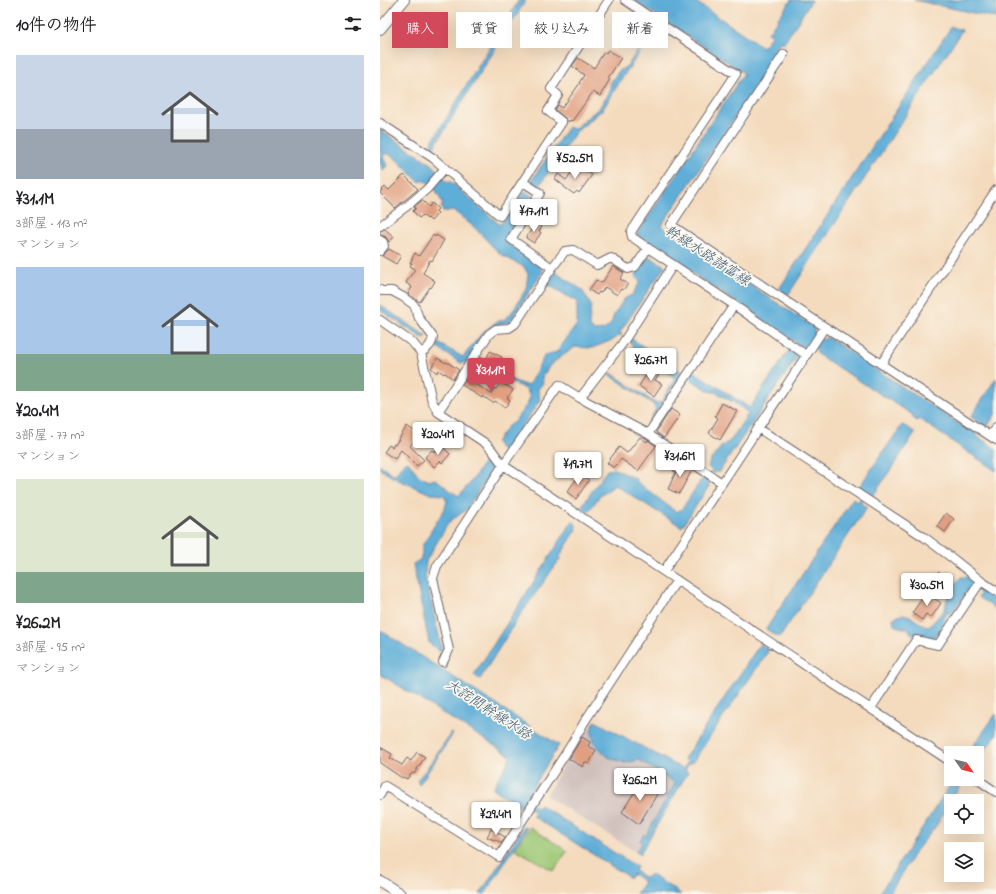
<!DOCTYPE html>
<html lang="ja">
<head>
<meta charset="utf-8">
<style>
  body { margin:0; font-family:"Indie Flower","Klee One",sans-serif; background:#f2f2f2; color:#202124; height:100vh; display:flex; flex-direction:column; font-size:15px; white-space:nowrap }
  * { box-sizing:border-box; margin:0 }
  p { font-size:13px; color:#757577 }
  .icon { flex:none; width:22px; height:22px; fill:none; stroke:currentColor; stroke-width:2; stroke-linecap:round; stroke-linejoin:round }
  .map { position:relative; flex:1; overflow:hidden }
  .sheet { display:flex; flex-direction:column; background:#fff; width:380px }
  .sheet>* { flex:none }
  .guide { position:absolute; left:12px; top:12px; width:380px; height:36px; display:flex; gap:8px }
  .needle { width:26px; rotate:124deg }
  .fabs { position:absolute; left:564px; top:746px; display:grid; gap:8px }
  .fabs a { display:grid; place-items:center; width:40px; height:40px; border-radius:0px; background:#fff; box-shadow:0 4px 16px #0002; font-size:20px }
  .price { position:absolute; translate:-50% -34px; padding:0 9px; border-radius:4px; background:#fff; color:#222; font-size:13px; line-height:26px; filter:drop-shadow(0 1px 2px #0008) }
  .price::after { content:''; position:absolute; left:50%; top:24px; width:12px; height:9px; margin-left:-6px; background:inherit; clip-path:polygon(0 0,100% 0,50% 100%) }
  .price.selected { background:#d1495b; color:#fff }
  ul { padding:0; list-style:none }
  li { display:grid; align-content:center; gap:8px; height:212px; padding:0 16px }
  li span { display:grid; place-items:center; height:124px; border-radius:0px; color:#555 }
  li>.icon { margin-inline-start:auto }
  span .icon { width:72px; height:72px; fill:#fffc; stroke-width:1 }
  li b { font-size:17px }
  h2 { display:flex; justify-content:space-between; align-items:center; height:48px; padding:0 16px; font-size:17px }
  .pill { padding:0 14px; border-radius:0px; background:#fff; box-shadow:0 4px 16px #0002; font-size:14px; line-height:36px }
  .pill.selected { background:#d1495b; color:#fff }
  main { display:flex; flex:1; min-height:0 }
  .map>svg:first-child { display:block }
  .industrial { fill:#d0c0bc }
  .green { fill:#9dc876; stroke:#607558 }
  .water { fill:#5eaed8; stroke:#40688a }
  .building { fill:#e19f80 }
  .lines { fill:none; stroke-linecap:round; stroke-linejoin:round }
  .minor-casing { stroke:#6c6369; stroke-width:10 }
  .major-casing { stroke:#6c6369; stroke-width:12 }
  .minor { stroke:#fff; stroke-width:8 }
  .major { stroke:#fff; stroke-width:10 }
  .labels { text-anchor:middle; dominant-baseline:central; stroke-width:3.5; stroke-linejoin:round; paint-order:stroke }
  .water-label { font-size:14px; font-style:italic; fill:#3a5a7a; stroke:#fbf7ec }
</style>
</head>
<body>
<main>
<section class="sheet">
<h2>10件の物件<svg class="icon" aria-label="filters" viewBox="0 0 24 24"><path d="M4 7h16M4 17h16"/><circle cx="9" cy="7" r="2"/><circle cx="15" cy="17" r="2"/></svg></h2>
<ul>
<li><span style="background:linear-gradient(#c9d6e8 60%,#9aa5b1 0)"><svg class="icon" aria-label="home" viewBox="0 0 24 24"><path d="M3 11l9-7 9 7M6 9v11h12V9"/></svg></span><div><b>¥31.1M</b><p>3部屋 · 113 m²</p><p>マンション</p></div></li>
<li><span style="background:linear-gradient(#a9c7e8 70%,#7fa58c 0)"><svg class="icon" aria-label="home" viewBox="0 0 24 24"><path d="M3 11l9-7 9 7M6 9v11h12V9"/></svg></span><div><b>¥20.4M</b><p>3部屋 · 77 m²</p><p>マンション</p></div></li>
<li><span style="background:linear-gradient(#dfe7d0 75%,#7fa58c 0)"><svg class="icon" aria-label="home" viewBox="0 0 24 24"><path d="M3 11l9-7 9 7M6 9v11h12V9"/></svg></span><div><b>¥26.2M</b><p>3部屋 · 95 m²</p><p>マンション</p></div></li>
</ul>
</section>
<div class="map">
<svg width="616" height="894" viewBox="0 0 616 894">
  <rect width="100%" height="100%" fill="#fbf7ec"/>
  <filter id="ink" filterUnits="userSpaceOnUse"><feTurbulence type="fractalNoise" baseFrequency=".025" numOctaves="2"/><feDisplacementMap in="SourceGraphic" scale="8" xChannelSelector="R" yChannelSelector="G"/><feConvolveMatrix kernelMatrix="1 2 1 2 8 2 1 2 1" color-interpolation-filters="sRGB"/></filter>
  <filter id="wash" filterUnits="userSpaceOnUse"><feTurbulence type="fractalNoise" baseFrequency=".012" numOctaves="4" result="noise"/><feDisplacementMap in="SourceGraphic" scale="16" xChannelSelector="R" yChannelSelector="G"/><feGaussianBlur stdDeviation="0.9" result="paint"/><feColorMatrix in="noise" values="0 0 0 0 0 0 0 0 0 0 0 0 0 0 0 0 0 1.4 0 .05"/><feComposite in="paint" operator="in"/></filter>
  <g filter="url(#wash)">
    <rect width="100%" height="100%" fill="#f4dbbe"/>
    <!-- industrial -->
    <path class="industrial" d="M206,725L211,729L215,744L245,763L259,760L296,783L256,852L166,796Z"/>
    <!-- green -->
    <path class="green" d="M150,827L187,851L174,871L135,849Z"/>
    <!-- water -->
    <path class="water" d="M139,0H146L52,150L48,148Z
      M253,0H313L383,47L392,35L388,33L411,0H432L404,43L401,41L393,52L397,55L281,226L435,328L434,333L443,340L447,337L588,430L590,429L596,433L595,435L616,449V471L539,419L537,421L532,417L533,415L437,354V350L428,343L422,347L256,235L364,73Z
      M534,0H616V18Z
      M273,27L276,29L244,75L223,109L195,133L159,186L151,181L188,127L194,129L220,107L228,94L231,82L238,72L248,65Z
      M571,27L582,30L408,295L399,289Z
      M0,130L53,165L66,181L71,182L120,225L144,191L152,196L124,241L156,262L163,271L130,322L116,325L102,337L87,362L81,363L54,346L56,342L83,357L102,333L116,322L126,319L132,312L146,289L148,274L144,267L120,254L94,227L74,211H63L61,207L63,204L55,189L45,181H38L13,156L6,153L3,157L7,166L3,170L0,164Z
      M268,256L285,266L240,332L242,335L237,336L235,339L212,348L195,347L171,364L162,377L163,383L158,389L160,400L125,452L121,450L116,442L128,426L134,422L148,403L150,397L146,389L130,382L92,368L93,365L148,386L165,355L177,352L197,324V302L167,284L170,279H169L170,277L171,278L175,272L202,290L211,305L209,325L214,331L224,330L231,324L234,315L244,299L252,295L260,282L255,276Z
      M0,305L46,336L44,339L0,310Z
      M252,339L302,372L303,376L295,383L283,403L269,424H267L276,409L273,404L227,373V370L275,403L281,402L294,381L293,376L261,353L256,351L249,340Z
      M409,350L414,352L417,357L339,472H334L328,480L329,486L302,527L235,485L219,497L208,512L205,511L201,507L227,470L235,469L256,479L258,483L274,495L296,512L302,509L321,480H325L332,471L328,467L330,461L341,447L351,440L368,414L361,407L336,392H331L310,379L309,376L313,371L370,408Z
      M616,378V413L607,427L591,417Z
      M522,425L529,428L535,433L493,496L487,493L480,503L487,507L400,637L393,634L386,629L473,498L478,502L485,491L479,487Z
      M107,458L112,461L115,466L86,510L69,522L46,561L45,576L62,649L60,652L49,643L33,564L40,560L42,555V546L65,508L67,501L64,495L51,494L14,478L0,469V465L15,475L23,464L28,461L39,476L49,481L55,479C64,484 70,492 79,496C83,490 90,484 94,478C99,471 102,464 107,458Z
      M192,522L195,523L197,529L180,556V559L138,618L100,679L94,675Z
      M581,577H588L594,582L592,585L602,591L604,589L616,597V609L598,597L601,593L590,587L572,613H567L563,622V627L552,639L535,633L533,635L529,631V628H522L514,625L513,618L523,614L530,616L538,622L549,627L565,609L567,599L573,587Z
      M0,630L179,745L145,800L158,808L160,805L252,864L257,867L255,871L266,878L270,874L301,894H256L264,882L253,874L250,878L153,816L155,812L142,804L140,807L113,788L131,756L0,674Z
      M380,644L389,650L312,763H309L305,770L308,772L260,854L256,852L262,843L260,841L264,834L266,836L295,783L259,760L245,763L228,757L215,744L211,729L215,721L303,769L308,762L304,759Z
      M616,714V735L597,762V753H588Z
      M71,733L73,734L39,785L37,780L45,771Z
      M574,779H582L584,780L556,826L535,852L509,894H499Z
      M144,826L147,828L105,894H100Z"/>
    <g id="blocks">
      <!-- building -->
      <path class="building" d="M228,50L241,58L228,78L230,79L220,96L213,92L192,121L190,120L189,122L185,118L175,110L178,105L182,108L200,83H199L204,75L192,66L198,58L214,68L224,52L226,53Z
        M195,164L212,175L199,193L197,191L194,194L184,187V186L175,179L178,174L186,180L193,170L192,169Z
        M24,175L38,189L15,208L0,193V192L5,187L9,190Z
        M42,200L49,207L52,203L58,209L56,211L58,213L51,221L48,218L47,219L43,215L39,218L33,211L36,208L34,207Z
        M155,223L162,227L159,231L161,233L154,243L146,238Z
        M5,229L14,237L9,242L6,237L0,235V231Z
        M53,235L55,237L56,235L64,240L52,261L50,260L43,273L55,281L51,288L50,287L40,302L28,294L32,287L26,283L35,269L30,266L32,263H30L35,253L39,256Z
        M9,249L21,256L16,264L2,256Z
        M233,266L244,273L240,279L248,284L243,290L241,289L237,295L225,287L221,293L219,292L217,295L209,290L216,280L222,283Z
        M110,351L122,357L116,369L108,366L107,367L98,363L101,357L106,360Z
        M57,358L66,363L67,362L79,370L73,379L65,373L64,374L58,370L57,373L51,368Z
        M272,366L281,372L275,380L282,384L274,396L259,386Z
        M88,377L91,379L90,380L111,394L115,388L116,389L121,382L133,390L127,398L130,400L125,408L115,401L113,403L103,396L102,398L82,385Z
        M342,403L357,411L340,440L329,433L338,418L335,416Z
        M291,409L300,415L284,438L276,432Z
        M27,426L38,434L30,446L44,460L37,466L21,450L15,459L4,452L9,445L12,447L14,444L15,445Z
        M260,437L267,442L268,440L276,446L258,471L241,459L234,468L227,463L239,447L247,453Z
        M61,445L70,454L62,463L60,461L54,467L45,457L52,450L54,452Z
        M298,462L312,470L299,494L288,489L296,472L293,471Z
        M200,474L209,480L196,499L187,492Z
        M566,513L574,519L565,532L557,526Z
        M558,572L568,579L564,585L554,578Z
        M546,593L561,603L551,618L546,614L542,620L532,613Z
        M202,737L210,742L208,746L216,750L209,764L205,762L203,767L189,759Z
        M0,747L12,754L10,758L22,765L27,758L31,761L37,752L45,757L34,774L32,773L27,779L23,777L22,778L0,763Z
        M262,780L279,791L259,824L242,812Z
        M111,829L125,837L122,843L114,839V840L107,837Z"/>
    </g>
  </g>
  <g filter="url(#ink)">
    <use href="#blocks" fill-opacity="0" stroke="#6c6369" stroke-width="1"/>
    <g class="lines">
      <defs>
        <path id="minor" d="M245,0L356,74L251,232L252,237L268,248L354,305L426,355
          M404,54L291,225L501,364L616,440
          M0,123L53,158L120,216L182,122L168,111L178,95L171,89L229,0
          M143,182L160,193L131,239L172,268
          M0,226L27,206L47,189L65,168
          M0,240L3,242L4,246L0,251
          M0,290L1,291H12L23,297L34,305L39,318L53,337C52,345 47,349 41,353
          M0,320L33,343L41,353L52,401L58,412L105,443L112,450L123,465L571,762
          M501,364L616,190
          M200,398L242,344L293,265
          M58,412L105,340L109,334L116,329L129,328L135,324L172,268L185,251L193,250L217,265L231,258L248,269L255,267L268,248
          M378,428L544,537L572,558L601,581
          M268,434L354,305
          M610,436L616,427
          M284,571L445,327
          M63,662L69,650L53,578L57,566L123,465L179,385L200,398L268,434L342,483
          M491,708L536,640L558,645L601,581L616,591
          M597,779L616,792
          M0,795L5,786L119,857L191,745L205,721L297,580"/>
        <path id="major" d="M0,29L24,0
          M0,881L20,894"/>
      </defs>
      <!-- minor casing -->
      <use href="#minor" class="minor-casing"/>
      <!-- major casing -->
      <use href="#major" class="major-casing"/>
      <!-- minor -->
      <use href="#minor" class="minor"/>
      <!-- major -->
      <use href="#major" class="major"/>
    </g>
  </g>
  <g class="labels">
    <!-- water labels -->
    <g class="water-label">
      <text transform="translate(327 256) rotate(33)">幹線水路諸富線</text>
      <text transform="translate(108 710) rotate(33)">大詫間幹線水路</text>
    </g>
  </g>
</svg>
<div class="fabs">
<a><svg class="needle" viewBox="-14 -14 28 28"><path d="M0-13l5 13h-10z" fill="#e53935"/><path d="M0 13l5-13h-10z" fill="#757577"/></svg></a>
<a><svg class="icon" aria-label="locate" viewBox="0 0 24 24"><circle cx="12" cy="12" r="6"/><path d="M12 2v4M12 18v4M2 12h4M18 12h4"/></svg></a>
<a><svg class="icon" aria-label="layers" viewBox="0 0 24 24"><path d="M12 4l9 5-9 5-9-5zM3 14l9 5 9-5"/></svg></a>
</div>
<b class="price" style="left:195px;top:180px">¥52.5M</b>
<b class="price" style="left:154px;top:233px">¥17.1M</b>
<b class="price" style="left:271px;top:382px">¥26.7M</b>
<b class="price selected" style="left:111px;top:392px">¥31.1M</b>
<b class="price" style="left:58px;top:456px">¥20.4M</b>
<b class="price" style="left:300px;top:478px">¥31.6M</b>
<b class="price" style="left:198px;top:486px">¥19.7M</b>
<b class="price" style="left:547px;top:607px">¥30.5M</b>
<b class="price" style="left:260px;top:802px">¥26.2M</b>
<b class="price" style="left:116px;top:836px">¥29.4M</b>
<div class="guide">
<a class="pill selected">購入</a>
<a class="pill">賃貸</a>
<a class="pill">絞り込み</a>
<a class="pill">新着</a>
</div>
</div>
</main>
</body>
</html>
